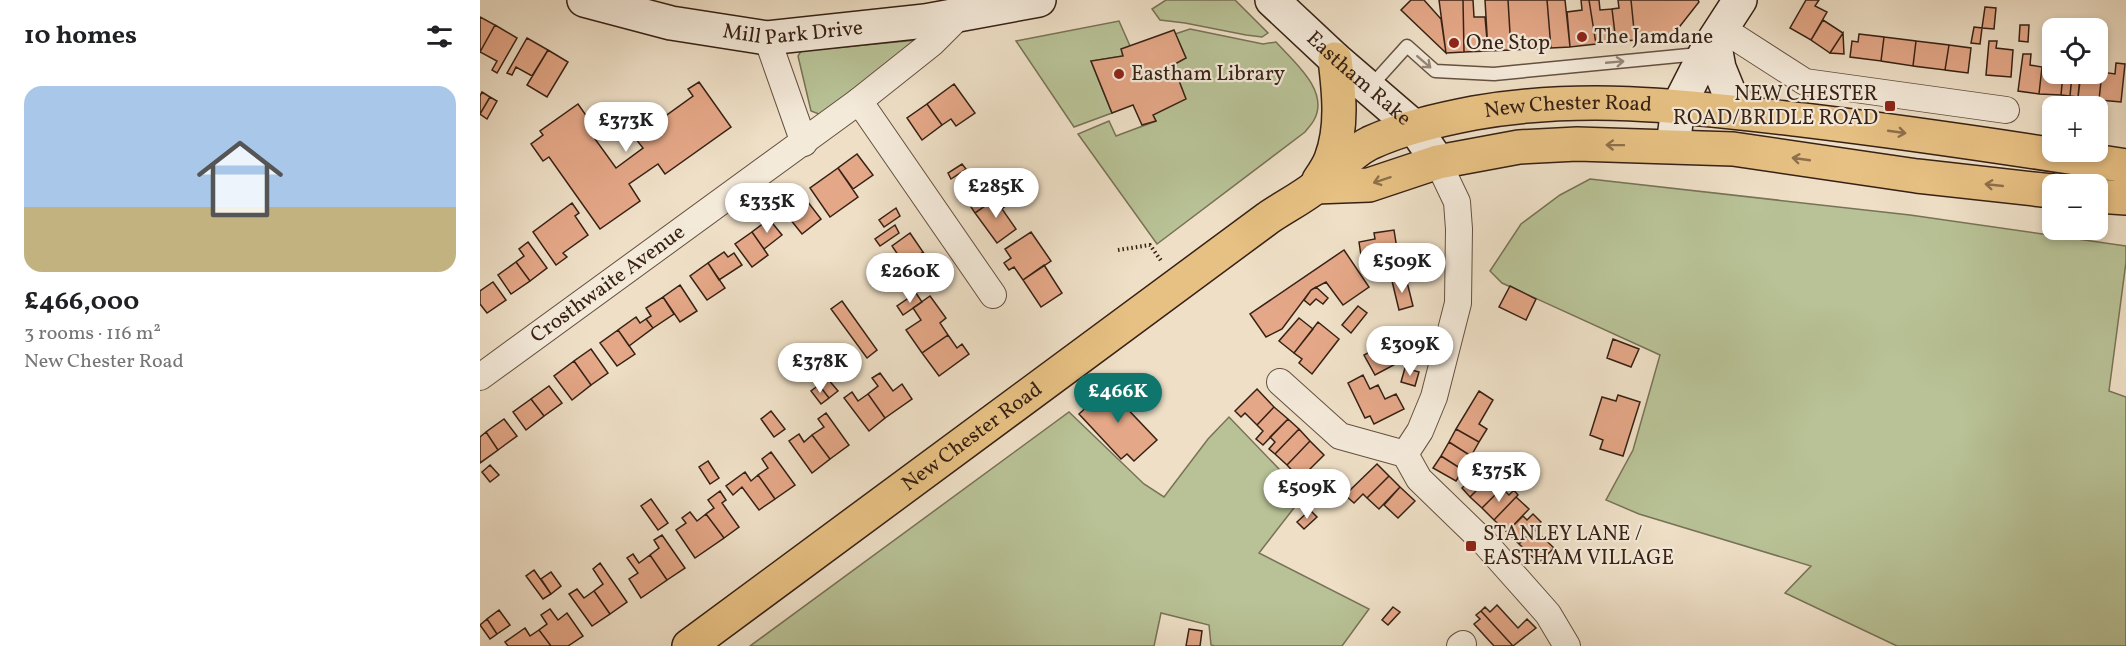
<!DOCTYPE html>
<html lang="en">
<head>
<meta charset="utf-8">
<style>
  body { margin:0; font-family:Vollkorn,serif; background:#f2f2f2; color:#202124; height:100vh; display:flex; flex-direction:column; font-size:22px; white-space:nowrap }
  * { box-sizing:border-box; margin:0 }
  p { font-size:20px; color:#757577 }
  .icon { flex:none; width:33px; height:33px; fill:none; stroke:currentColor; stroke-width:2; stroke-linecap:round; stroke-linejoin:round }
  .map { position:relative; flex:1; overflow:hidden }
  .drawer { display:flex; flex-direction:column; background:#fff; width:480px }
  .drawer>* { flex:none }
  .fabs { position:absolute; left:1562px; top:18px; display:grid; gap:12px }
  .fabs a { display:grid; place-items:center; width:66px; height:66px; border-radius:12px; background:#fff; box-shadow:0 3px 9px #0003; font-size:30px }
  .price { position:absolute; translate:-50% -51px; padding:0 14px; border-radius:21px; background:#fff; color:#222; font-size:20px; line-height:39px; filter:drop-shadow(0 2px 3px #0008) }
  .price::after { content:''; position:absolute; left:50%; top:36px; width:18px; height:14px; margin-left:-9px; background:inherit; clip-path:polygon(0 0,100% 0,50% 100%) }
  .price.selected { background:#0f766e; color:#fff }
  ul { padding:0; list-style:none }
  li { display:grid; align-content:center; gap:12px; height:318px; padding:0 24px }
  li span { display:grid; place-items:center; height:186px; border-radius:18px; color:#555 }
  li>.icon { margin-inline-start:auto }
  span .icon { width:108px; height:108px; fill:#fffc; stroke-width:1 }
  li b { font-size:26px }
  h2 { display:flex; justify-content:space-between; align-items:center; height:72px; padding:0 24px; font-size:26px }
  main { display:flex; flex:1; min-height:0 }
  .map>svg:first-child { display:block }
  .green { fill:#b8c296; stroke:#787256; stroke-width:1.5 }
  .building { fill:#e4a787; stroke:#372115; stroke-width:1.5 }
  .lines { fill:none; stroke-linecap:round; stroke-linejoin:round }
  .lane-casing { stroke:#655041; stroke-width:15 }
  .street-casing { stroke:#655041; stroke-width:28 }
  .secondary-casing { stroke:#372115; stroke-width:36 }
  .highway-casing { stroke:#372115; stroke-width:36 }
  .path { stroke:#372115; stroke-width:4; stroke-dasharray:1.5 3; stroke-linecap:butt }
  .lane { stroke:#f4eada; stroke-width:12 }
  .street { stroke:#f4eada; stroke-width:26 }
  .secondary { stroke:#f4eada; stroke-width:33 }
  .highway { stroke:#e7c083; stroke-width:33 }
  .oneway { stroke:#968678 }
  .oneway2 { stroke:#8f704c }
  .poi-dot { fill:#8f2418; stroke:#f4eada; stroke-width:2 }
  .labels { text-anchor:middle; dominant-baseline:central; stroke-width:4.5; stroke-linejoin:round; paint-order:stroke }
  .street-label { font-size:21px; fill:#372115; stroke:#f4eada }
  .poi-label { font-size:21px; fill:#372115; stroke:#f4eada; text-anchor:start }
</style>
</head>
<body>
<main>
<section class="drawer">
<h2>10 homes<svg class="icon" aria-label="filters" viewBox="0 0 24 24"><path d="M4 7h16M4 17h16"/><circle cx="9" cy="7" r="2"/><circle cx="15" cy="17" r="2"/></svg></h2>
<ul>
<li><span style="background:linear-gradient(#a9c7e8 65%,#c2b280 0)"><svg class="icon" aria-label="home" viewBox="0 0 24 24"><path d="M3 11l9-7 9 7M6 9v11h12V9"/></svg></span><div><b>£466,000</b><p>3 rooms · 116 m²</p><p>New Chester Road</p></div></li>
</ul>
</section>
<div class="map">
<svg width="1646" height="646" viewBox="0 0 1646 646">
  <rect width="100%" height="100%" fill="#eedfc6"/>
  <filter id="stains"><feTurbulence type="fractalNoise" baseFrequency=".00333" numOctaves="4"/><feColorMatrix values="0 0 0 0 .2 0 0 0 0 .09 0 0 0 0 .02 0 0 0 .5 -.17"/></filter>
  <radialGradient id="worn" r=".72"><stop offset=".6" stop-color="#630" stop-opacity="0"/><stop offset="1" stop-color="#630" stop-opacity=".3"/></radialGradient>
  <!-- green -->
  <path class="green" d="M686,0H755L788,33L782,37L766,35L705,23L680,20L672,9Z
    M639,21L650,46L643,56L611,61L632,113L594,127L536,41Z
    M710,29L783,44L796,42C814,62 850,91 834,120C832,124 828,128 825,132L677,244L598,134L629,121L636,136L676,121L673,115L693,65L706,58L695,34Z
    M437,40L344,116L331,111L318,56L321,51Z
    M1110,179L1430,215L1646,246V262L1629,391L1646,397V646H1417L1305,593L1331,566L1159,514L1126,500L1153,450L1180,355L1022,283L1010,271L1041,224L1080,195Z
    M589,412L664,484L684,497L728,439L749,417L824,495L779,553L889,609L862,646H735L731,645L729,625L681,613L674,646H270Z"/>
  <!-- building -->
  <path class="building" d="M931,0H944L961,19L966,53L921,10Z
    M959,0H983L984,52L966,53Z
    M983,0H993L994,17H1005L1008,51L984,52Z
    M1005,0H1028L1031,50L1008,51Z
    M1028,0H1067L1071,48L1031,50Z
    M1067,0H1085L1090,47L1071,48Z
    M1101,0H1109L1116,44L1090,47L1087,12L1102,10Z
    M1109,0H1119L1120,10L1132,9L1136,42L1116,44Z
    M1138,0H1151L1155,40L1136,42L1132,9L1139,8Z
    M1151,0H1218L1219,2L1193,35L1155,40Z
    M1326,0H1339L1335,6L1347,12L1331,40L1310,28Z
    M1505,7L1516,8L1514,29L1502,28Z
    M0,17L15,25L0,52Z
    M1343,20L1363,33L1350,53L1331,40Z
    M15,25L37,38L17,73L12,70L17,61L0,52Z
    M1540,25H1549L1548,42L1539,41Z
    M1494,27L1502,28L1500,44L1491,43Z
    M694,30L706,58L693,65L706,99L673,115L676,121L662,125L653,105L632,113L611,61L643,56L641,49Z
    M1363,33L1364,54L1350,53Z
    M1379,34L1404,37L1401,61L1370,57L1372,41L1378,42Z
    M1404,37L1436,41L1433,66L1401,61Z
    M47,38L68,50L52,76L36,67L32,75L27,73Z
    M1436,41L1469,45L1465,70L1433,66Z
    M1509,41H1517L1516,48L1533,50L1531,77L1506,75Z
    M1469,45L1491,48L1488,73L1465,70Z
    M68,50L88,62L67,97L47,85Z
    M1543,54H1551L1550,65L1562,67L1559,94L1538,91Z
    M1636,63L1645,64L1641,102L1619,100L1622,72L1635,74Z
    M1562,67L1572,68V74H1583L1581,95L1559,94Z
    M1617,72H1622L1619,100L1598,97L1601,74H1617Z
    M1583,74H1592L1590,96L1581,95Z
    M1592,76L1600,77L1598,97L1590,96Z
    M219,82L251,127L185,174L178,164L149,184L160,201L120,229L69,157L63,161L51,144L63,135L60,131L98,104L120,135L115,139L136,168L163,148L155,138L213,96L208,89Z
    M474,84L495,113L476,126L471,119L462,125L447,104Z
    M2,92L10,97L0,114V96Z
    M10,97L17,101L7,119L0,114Z
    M447,104L462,125L442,140L427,118Z
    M377,154L393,175L373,189L358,168Z
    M482,164L486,169L471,179L468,173Z
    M358,168L378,197L350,217L330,188Z
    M496,171L498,177L482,188L478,182Z
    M509,177L521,195L495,213L483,195Z
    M321,193L341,219L322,234L302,209Z
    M521,195L528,204L522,209L536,229L517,243L495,213Z
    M92,203L99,213L95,216L108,235L83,253L87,257L76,265L53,232Z
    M416,208L420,216L404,227L399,220Z
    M289,219L302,235L284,249L272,232Z
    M415,225L419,233L400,246L395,239Z
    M914,230L920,268L897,271L896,267L883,269L879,242L895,239L894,233Z
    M272,232L288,255L272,267L255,244Z
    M551,232L571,261L543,280L534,267L529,270L524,263L531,258L525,249Z
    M430,233L443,252L425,265L412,246Z
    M48,242L67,268L50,281L36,262L44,256L39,249Z
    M864,250L889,287L863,305L846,282L831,290L802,329L786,337L770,314Z
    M244,252L248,257L254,253L262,265L239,280L228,263Z
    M443,252L456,271L438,284L425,265Z
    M36,262L50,281L31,294L18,275Z
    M228,263L245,288L227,300L210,276Z
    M564,265L582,293L561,307L543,280Z
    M926,278L933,306L919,310L912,281Z
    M13,282L26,300L7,313L0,304V291Z
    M200,285L217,311L200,322L183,297Z
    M1030,286L1056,299L1046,320L1019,307Z
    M836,287L848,298L843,304L836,299L830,305L824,300L831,290Z
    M436,293L442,302L423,315L417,306Z
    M450,296L466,318L460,323L468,335L442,353L426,330L441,320L433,308Z
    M183,297L194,314L173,328L166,319L171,316L166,308Z
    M362,301L397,350L387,358L351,309Z
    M878,306L887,313L871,333L862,325Z
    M156,317L160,323L166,319L173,328L149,346L138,330Z
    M819,318L833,329L814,353L799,341Z
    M838,322L859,339L832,374L819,363L822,359L814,353Z
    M138,330L155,354L137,366L120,343Z
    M927,332L938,352L895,375L884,355Z
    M468,335L477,348L482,344L489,354L459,376L442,353Z
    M1133,339L1159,349L1151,367L1127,358Z
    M111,349L128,373L111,385L94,361Z
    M94,361L111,385L92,400L74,376Z
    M925,368L939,372L935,386L921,382Z
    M400,373L413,391L422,384L432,399L405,418L388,394L398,386L392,378Z
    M883,375L890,389L898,385L905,399L916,394L924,409L894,424L890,416L885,418L868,383Z
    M347,378L358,391L349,398L339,385Z
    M637,379L648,391L638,399L677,440L654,461L647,454L641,459L599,414Z
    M339,385L349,398L341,404L331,391Z
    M69,386L82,403L64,416L51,399Z
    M777,389L794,407L777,425L765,413L761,417L755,411Z
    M999,391L1013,400L999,424L1007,429L999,442L976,429Z
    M372,392L378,401L388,394L405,418L389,431L364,398Z
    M1138,395L1160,402L1143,456L1120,449L1123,440L1110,435L1122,397L1136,401Z
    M51,399L64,416L46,430L33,412Z
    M794,407L808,419L783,445L776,439L783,431L777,425Z
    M291,411L305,429L294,437L281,419Z
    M346,413L369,445L350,459L332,435L344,427L338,419Z
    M24,419L37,436L18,450L6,432Z
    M808,419L819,429L795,454L789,449L795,442L790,437Z
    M819,429L830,441L807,465L795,454Z
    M976,429L999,442L991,456L969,442Z
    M6,432L18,450L0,463V437Z
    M319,434L324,442L332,435L350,459L332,473L309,441Z
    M830,441L844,455L820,479L807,465Z
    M969,442L991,456L983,470L961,456Z
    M291,452L315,485L295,499L278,475L288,468L282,459Z
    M961,456L983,470L976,481L953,468Z
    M228,461L239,478L230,484L219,467Z
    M897,464L909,476L887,498L883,494L874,503L865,495Z
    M1006,464L1014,473L990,497L982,488Z
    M10,465L19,475L10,482L2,472Z
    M265,472L271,481L278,475L295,499L279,510L262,487L253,495L246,486Z
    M909,476L920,487L899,509L887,498Z
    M1010,477L1022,488L1002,508L990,497Z
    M920,487L935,501L918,518L904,505Z
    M1022,488L1029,495L1034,490L1038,495L1014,520L1002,508Z
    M240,491L246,500L242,503L259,527L244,538L226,514L234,508L228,500Z
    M1036,497L1049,509L1027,532L1014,520Z
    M171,499L188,523L178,530L161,506Z
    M830,510L837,517L824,529L817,522Z
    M210,512L217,521L226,514L244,538L215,558L196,530L206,523L202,518Z
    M1053,514L1061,522L1039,544L1027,532L1043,516L1047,520Z
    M1054,529L1074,548L1059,563L1039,544Z
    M182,535L205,568L187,580L170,555L179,548L174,540Z
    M153,554L159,563L170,555L187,580L161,598L149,579L158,573L147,558Z
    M120,563L147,602L130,614L114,591L123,584L113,569Z
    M54,570L71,594L63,599L46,576Z
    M71,572L81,586L71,594L61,579Z
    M97,589L104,598L114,591L130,614L112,626L89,594Z
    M1017,605L1038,628L1047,619L1056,628L1033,646L1001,611L1005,607L1010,612Z
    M913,607L920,612L908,625L902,620Z
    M70,609L78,620L87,613L103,636L88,646H71L59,630L67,624L61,615Z
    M19,610L30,625L17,634L7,619Z
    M1001,611L1033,646H1014L994,624L1000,619L996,615Z
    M7,619L17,634L10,639L0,625Z
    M45,628L50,636L59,630L71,646H28L25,642Z
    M709,629L722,631L720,646H706Z"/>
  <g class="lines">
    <defs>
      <path id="lane" d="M890,87L927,46L955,71L1014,74L1219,54"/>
      <g id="street">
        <path d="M1241,28L1325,82L1526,110"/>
        <path d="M287,38L324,143"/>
        <path d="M379,101L513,295"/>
        <path d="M958,162L977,202L979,229L978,303L954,397L940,431L925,454L939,479L1005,543L1068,614L1087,646"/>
        <path id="s1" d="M0,377L379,101L452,43L480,15"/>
        <path d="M800,382L860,436L925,454"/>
        <path d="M980,646L983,644"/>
      </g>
      <g id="secondary">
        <path id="s2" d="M104,0L191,23L287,38L445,21L559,0"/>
        <path id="s3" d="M792,0L855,59L934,127L958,162"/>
        <path d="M1234,41L1239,68L1250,95L1266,113"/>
        <path d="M1193,146L1198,107L1225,54L1260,0"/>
      </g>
      <g id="highway">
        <path d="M839,180C843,174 848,167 851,159C863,128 859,92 855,59"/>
        <path d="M835,187L889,185L958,162L1039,147L1097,144L1253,149L1437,176L1572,191"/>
        <path d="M1617,196L1646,198"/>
        <path id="s4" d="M209,646L788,218C804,207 822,198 837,186C854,172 870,153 890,143C923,128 958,120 994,113C1108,93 1210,107 1323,120C1431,133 1539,149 1646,166"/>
      </g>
    </defs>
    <!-- lane casing -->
    <use href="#lane" class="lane-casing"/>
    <!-- street casing -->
    <use href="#street" class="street-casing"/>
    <!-- secondary casing -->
    <use href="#secondary" class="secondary-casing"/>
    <!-- highway casing -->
    <use href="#highway" class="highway-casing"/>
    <!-- path -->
    <path class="path" d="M638,250L670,245L682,262"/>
    <!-- lane -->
    <use href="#lane" class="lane"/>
    <!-- street -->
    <use href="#street" class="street"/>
    <!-- secondary -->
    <use href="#secondary" class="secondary"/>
    <!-- highway -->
    <use href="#highway" class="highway"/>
  </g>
  <!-- one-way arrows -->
  <defs><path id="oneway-shaft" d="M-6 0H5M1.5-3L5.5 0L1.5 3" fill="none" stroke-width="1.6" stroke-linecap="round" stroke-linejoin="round" transform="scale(1.5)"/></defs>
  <g class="oneway">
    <use href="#oneway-shaft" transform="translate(944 62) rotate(41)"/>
    <use href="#oneway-shaft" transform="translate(1135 62) rotate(-5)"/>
  </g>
  <g class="oneway2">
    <use href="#oneway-shaft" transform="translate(1417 132) rotate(8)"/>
    <use href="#oneway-shaft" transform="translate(1135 145) rotate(-179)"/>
    <use href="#oneway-shaft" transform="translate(1321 159) rotate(-172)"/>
    <use href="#oneway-shaft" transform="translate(902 180) rotate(162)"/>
    <use href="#oneway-shaft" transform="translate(1514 185) rotate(-174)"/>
  </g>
  <!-- markers -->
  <g class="poi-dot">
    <circle cx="1102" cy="37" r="6"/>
    <circle cx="974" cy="43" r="6"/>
    <circle cx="639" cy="74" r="6"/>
    <rect x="1404" y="100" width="12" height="12" rx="3"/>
    <rect x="985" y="540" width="12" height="12" rx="3"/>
  </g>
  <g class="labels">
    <!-- street labels -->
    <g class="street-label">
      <text stroke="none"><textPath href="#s2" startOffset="213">Mill Park Drive</textPath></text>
      <text stroke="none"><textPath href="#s3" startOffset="117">Eastham Rake</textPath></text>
      <text stroke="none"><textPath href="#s4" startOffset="1050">New Chester Road</textPath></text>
      <text stroke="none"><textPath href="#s1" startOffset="158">Crosthwaite Avenue</textPath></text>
      <text stroke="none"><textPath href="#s4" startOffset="352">New Chester Road</textPath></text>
    </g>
    <!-- poi labels -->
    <g class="poi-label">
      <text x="1114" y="37">The Jamdane</text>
      <text x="986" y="43">One Stop</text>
      <text x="651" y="74">Eastham Library</text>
      <text x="1398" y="94" text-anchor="end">NEW CHESTER<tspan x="1398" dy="24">ROAD/BRIDLE ROAD</tspan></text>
      <text x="1003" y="534">STANLEY LANE /<tspan x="1003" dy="24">EASTHAM VILLAGE</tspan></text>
    </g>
  </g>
  <rect width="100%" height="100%" filter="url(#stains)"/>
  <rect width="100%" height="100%" fill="url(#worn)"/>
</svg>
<div class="fabs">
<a><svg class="icon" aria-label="locate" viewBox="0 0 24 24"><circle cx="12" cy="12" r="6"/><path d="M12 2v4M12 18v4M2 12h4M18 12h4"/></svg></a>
<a>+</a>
<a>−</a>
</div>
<b class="price" style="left:146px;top:153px">£373K</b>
<b class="price" style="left:516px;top:219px">£285K</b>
<b class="price" style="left:287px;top:234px">£335K</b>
<b class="price" style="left:922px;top:294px">£509K</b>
<b class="price" style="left:430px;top:304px">£260K</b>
<b class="price" style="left:930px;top:377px">£309K</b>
<b class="price" style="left:340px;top:394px">£378K</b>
<b class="price selected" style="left:638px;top:424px">£466K</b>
<b class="price" style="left:1019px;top:503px">£375K</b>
<b class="price" style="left:827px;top:520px">£509K</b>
</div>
</main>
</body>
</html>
